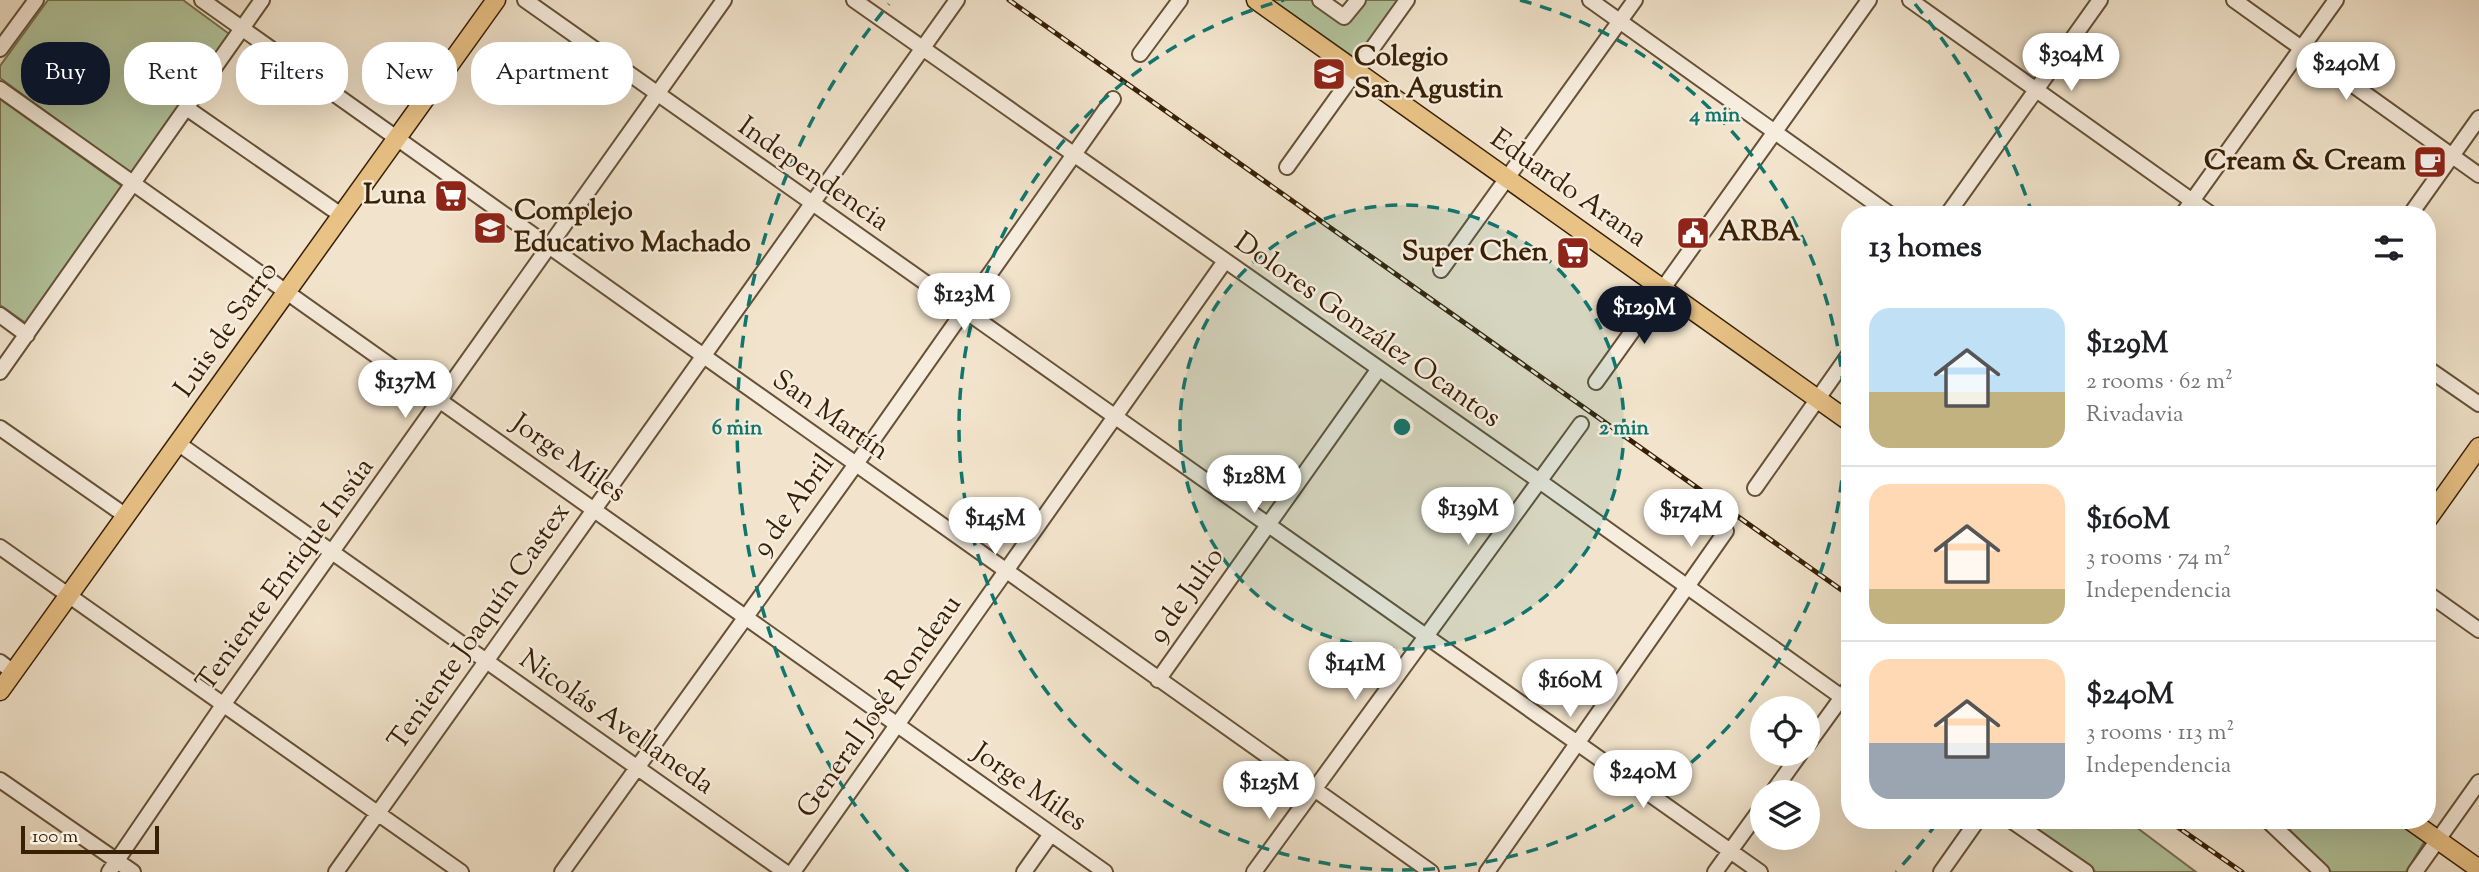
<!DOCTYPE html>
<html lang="en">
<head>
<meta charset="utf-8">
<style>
  body { margin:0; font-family:"Sorts Mill Goudy",serif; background:#f6f6f6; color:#202124; height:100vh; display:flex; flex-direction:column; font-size:26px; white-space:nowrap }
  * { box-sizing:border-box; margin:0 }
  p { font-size:23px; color:#757577 }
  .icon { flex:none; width:38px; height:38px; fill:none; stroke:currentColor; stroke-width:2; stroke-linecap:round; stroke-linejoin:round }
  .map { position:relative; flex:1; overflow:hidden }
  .details { position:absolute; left:1841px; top:206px; width:595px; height:623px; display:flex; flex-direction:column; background:#fff; border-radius:28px; box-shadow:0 7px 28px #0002 }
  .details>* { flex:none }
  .banner { position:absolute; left:21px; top:42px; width:665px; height:63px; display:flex; gap:14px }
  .fabs { position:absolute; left:1750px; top:696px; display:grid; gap:14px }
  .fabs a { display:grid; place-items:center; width:70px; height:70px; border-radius:50%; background:#fff; box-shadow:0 7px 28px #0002; font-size:35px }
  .scale { position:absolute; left:21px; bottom:18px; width:138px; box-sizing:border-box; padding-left:7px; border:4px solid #382005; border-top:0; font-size:19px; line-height:24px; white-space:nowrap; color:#382005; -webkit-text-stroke:5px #f7edde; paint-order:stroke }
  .price { position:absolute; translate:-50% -60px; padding:0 16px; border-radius:24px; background:#fff; color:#222; font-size:23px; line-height:46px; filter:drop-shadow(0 2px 4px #0008) }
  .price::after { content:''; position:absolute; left:50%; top:42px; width:21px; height:16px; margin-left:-10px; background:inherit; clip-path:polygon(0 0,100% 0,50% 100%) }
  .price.current { background:#111827; color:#fff }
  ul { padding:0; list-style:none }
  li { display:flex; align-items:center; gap:21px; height:175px; padding:0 28px }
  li+li { border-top:2px solid #e0e0e0 }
  li span { display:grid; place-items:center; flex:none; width:196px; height:140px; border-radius:21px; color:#555 }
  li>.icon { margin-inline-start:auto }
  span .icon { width:84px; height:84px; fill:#fffc; stroke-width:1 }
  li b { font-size:30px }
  h2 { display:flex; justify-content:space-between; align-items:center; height:84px; padding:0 28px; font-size:30px }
  .pill { padding:0 24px; border-radius:28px; background:#fff; box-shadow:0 7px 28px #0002; font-size:24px; line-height:63px }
  .pill.current { background:#111827; color:#fff }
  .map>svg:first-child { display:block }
  .green { fill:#b3c59d; stroke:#767251; stroke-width:2 }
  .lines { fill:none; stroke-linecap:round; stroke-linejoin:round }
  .minor-casing { stroke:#665137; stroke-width:18 }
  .major-casing { stroke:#382005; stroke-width:21 }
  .minor { stroke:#f7edde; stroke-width:14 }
  .major { stroke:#e9c286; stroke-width:18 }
  .rail-casing { stroke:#382005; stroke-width:5 }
  .rail { stroke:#f7edde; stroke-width:2.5; stroke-dasharray:8; stroke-linecap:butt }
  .ring { fill:none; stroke:#0f766e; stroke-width:3.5; stroke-dasharray:12 9 }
  .labels { text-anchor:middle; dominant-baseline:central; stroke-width:5; stroke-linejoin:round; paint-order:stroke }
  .poi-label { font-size:28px; font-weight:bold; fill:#382005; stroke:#f7edde; text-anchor:start }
  .street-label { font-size:28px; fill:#382005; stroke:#f7edde }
  .centre { fill:#0f766e; stroke:#f7edde; stroke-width:3.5 }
  .ring-label { font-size:21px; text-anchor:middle; font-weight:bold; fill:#0f766e; stroke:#f7edde; stroke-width:5; stroke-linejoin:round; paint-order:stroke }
</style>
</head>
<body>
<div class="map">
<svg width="2479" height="872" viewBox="0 0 2479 872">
  <rect width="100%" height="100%" fill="#f2e4cc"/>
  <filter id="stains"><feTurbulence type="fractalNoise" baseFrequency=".00286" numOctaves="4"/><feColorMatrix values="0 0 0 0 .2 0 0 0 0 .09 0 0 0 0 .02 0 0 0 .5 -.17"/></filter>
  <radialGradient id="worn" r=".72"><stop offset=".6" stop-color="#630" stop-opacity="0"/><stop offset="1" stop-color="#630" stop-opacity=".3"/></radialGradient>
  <!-- green -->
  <path class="green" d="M48,0H183L232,36L133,175L0,78V66Z
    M1272,0H1315L1347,22L1363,0H1399L1356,59Z
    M0,99L122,186L27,324L0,305Z
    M2025,821H2128L2196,872H2096Z
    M2281,821H2402L2425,841L2406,872H2331Z"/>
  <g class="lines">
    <defs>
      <path id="minor" d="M202,0L1431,872
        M525,0L1760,872
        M854,0L1538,480L1850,703
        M1320,0L1344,17L1358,0
        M1590,0L1891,215
        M1910,0L2212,215
        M2234,0L2479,175
        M0,49L36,0
        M1140,54L1180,0
        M0,89L1105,872
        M188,109L341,215
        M1287,167L1407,0
        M1947,215L2100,0
        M2182,215L2336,0
        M2410,215L2479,118
        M1441,270L1635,0
        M0,315L27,335
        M2427,368L2479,404
        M0,372L262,0
        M1596,382L1869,0
        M0,428L126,516
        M179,444L785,872
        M1755,488L1850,353
        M0,547L461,872
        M2427,593L2479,630
        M0,662L13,672
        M1158,680L1378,370
        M1808,744L1850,686
        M0,780L133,872
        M1772,793L1800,754
        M2012,821L2086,872
        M2268,821L2322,872
        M109,872L223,705L724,0
        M336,872L957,0
        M562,872L856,464L1113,99
        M793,872L1225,261
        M1024,872L1051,834
        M1254,872L1581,424
        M1487,872L1726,531
        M1715,872L1762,807
        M1941,872L1977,821
        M2415,872L2479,782"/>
      <path id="major" d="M1256,0L1850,422
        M2427,520L2479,447
        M0,691L496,0
        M2411,821L2479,869"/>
    </defs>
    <!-- minor casing -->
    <use href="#minor" class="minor-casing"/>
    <!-- major casing -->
    <use href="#major" class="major-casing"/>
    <!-- minor -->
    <use href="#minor" class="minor"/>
    <!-- major -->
    <use href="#major" class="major"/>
    <defs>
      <path id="rail" d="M1009,0L1850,596
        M2169,821L2242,872"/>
    </defs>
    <!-- rail casing -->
    <use href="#rail" class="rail-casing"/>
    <!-- rail -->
    <use href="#rail" class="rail"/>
  </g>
  <!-- distance rings -->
  <circle cx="1402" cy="427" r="222" fill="#0f766e" fill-opacity=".12"/>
  <g class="ring">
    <circle cx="1402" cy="427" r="222"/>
    <path d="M1520 0A443 443 0 1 1 1284 0"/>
    <path d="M1937 823A665 665 0 0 1 1896 872M908 872A665 665 0 0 1 889 4M1915 4A665 665 0 0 1 2031 210"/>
  </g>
  <!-- icons -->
  <defs>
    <symbol id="school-square" viewBox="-11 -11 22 22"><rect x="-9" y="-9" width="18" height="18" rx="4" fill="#8f2418" stroke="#f7edde"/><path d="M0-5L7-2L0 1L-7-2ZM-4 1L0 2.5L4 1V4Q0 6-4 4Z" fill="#fff"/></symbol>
    <symbol id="cafe-square" viewBox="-11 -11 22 22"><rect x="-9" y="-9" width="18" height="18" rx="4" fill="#8f2418" stroke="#f7edde"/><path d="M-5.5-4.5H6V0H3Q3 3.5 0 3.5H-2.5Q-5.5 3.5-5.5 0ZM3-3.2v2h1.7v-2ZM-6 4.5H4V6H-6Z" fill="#fff"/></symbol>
    <symbol id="supermarket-square" viewBox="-11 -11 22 22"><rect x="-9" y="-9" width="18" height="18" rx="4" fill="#8f2418" stroke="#f7edde"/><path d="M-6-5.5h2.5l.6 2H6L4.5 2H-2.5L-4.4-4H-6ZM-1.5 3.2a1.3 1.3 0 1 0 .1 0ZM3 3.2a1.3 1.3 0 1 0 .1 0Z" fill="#fff"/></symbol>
    <symbol id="civic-square" viewBox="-11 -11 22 22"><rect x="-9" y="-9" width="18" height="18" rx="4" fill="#8f2418" stroke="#f7edde"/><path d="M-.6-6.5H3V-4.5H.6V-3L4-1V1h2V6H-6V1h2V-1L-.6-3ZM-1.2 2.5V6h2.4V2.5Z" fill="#fff"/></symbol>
  </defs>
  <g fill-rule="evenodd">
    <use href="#school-square" x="1310" y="55" width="38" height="38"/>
    <use href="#cafe-square" x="2411" y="143" width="38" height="38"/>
    <use href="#supermarket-square" x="432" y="177" width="38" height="38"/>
    <use href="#school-square" x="471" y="209" width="38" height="38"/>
    <use href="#civic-square" x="1674" y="214" width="38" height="38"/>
    <use href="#supermarket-square" x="1554" y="234" width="38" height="38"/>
  </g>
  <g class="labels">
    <!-- poi labels -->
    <g class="poi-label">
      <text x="1354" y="58">Colegio<tspan x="1354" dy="32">San Agustin</tspan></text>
      <text x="2406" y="162" text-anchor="end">Cream &amp; Cream</text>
      <text x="426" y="196" text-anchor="end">Luna</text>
      <text x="514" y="212">Complejo<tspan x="514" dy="32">Educativo Machado</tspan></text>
      <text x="1718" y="233">ARBA</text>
      <text x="1548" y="253" text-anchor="end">Super Chen</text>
    </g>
    <!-- street labels -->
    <g class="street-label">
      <text transform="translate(813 175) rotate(35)">Independencia</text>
      <text transform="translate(1568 189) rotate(35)">Eduardo Arana</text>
      <text transform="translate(227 330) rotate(-55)">Luis de Sarro</text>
      <text transform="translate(1367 331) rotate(35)">Dolores González Ocantos</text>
      <text transform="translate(830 416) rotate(35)">San Martín</text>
      <text transform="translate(568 459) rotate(35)">Jorge Miles</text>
      <text transform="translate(794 506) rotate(-54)">9 de Abril</text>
      <text transform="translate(286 575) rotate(-54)">Teniente Enrique Insúa</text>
      <text transform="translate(1187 596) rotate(-55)">9 de Julio</text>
      <text transform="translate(480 627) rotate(-55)">Teniente Joaquín Castex</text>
      <text transform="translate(880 707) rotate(-55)">General José Rondeau</text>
      <text transform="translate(616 723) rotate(35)">Nicolás Avellaneda</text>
      <text transform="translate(1029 788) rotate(35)">Jorge Miles</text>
    </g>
  </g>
  <circle cx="1402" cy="427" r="10" class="centre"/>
  <g class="ring-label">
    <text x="1715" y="121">4 min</text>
    <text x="1624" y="434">2 min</text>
    <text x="737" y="434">6 min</text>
  </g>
  <rect width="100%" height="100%" filter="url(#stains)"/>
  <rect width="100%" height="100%" fill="url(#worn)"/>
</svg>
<div class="fabs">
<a><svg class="icon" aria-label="locate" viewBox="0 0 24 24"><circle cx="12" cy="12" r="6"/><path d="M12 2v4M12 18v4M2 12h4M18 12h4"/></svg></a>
<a><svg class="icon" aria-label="layers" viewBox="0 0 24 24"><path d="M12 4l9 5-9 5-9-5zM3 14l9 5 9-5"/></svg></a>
</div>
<div class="scale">100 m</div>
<b class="price" style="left:2071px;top:93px">$304M</b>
<b class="price" style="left:2346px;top:102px">$240M</b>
<b class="price" style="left:964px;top:333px">$123M</b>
<b class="price current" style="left:1644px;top:346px">$129M</b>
<b class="price" style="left:405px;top:420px">$137M</b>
<b class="price" style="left:1254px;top:515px">$128M</b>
<b class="price" style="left:1468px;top:547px">$139M</b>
<b class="price" style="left:1691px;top:549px">$174M</b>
<b class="price" style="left:995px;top:557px">$145M</b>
<b class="price" style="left:1355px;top:702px">$141M</b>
<b class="price" style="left:1570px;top:719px">$160M</b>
<b class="price" style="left:1643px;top:810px">$240M</b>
<b class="price" style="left:1269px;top:821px">$125M</b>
<div class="banner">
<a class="pill current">Buy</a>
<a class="pill">Rent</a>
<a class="pill">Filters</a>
<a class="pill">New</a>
<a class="pill">Apartment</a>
</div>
<section class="details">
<h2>13 homes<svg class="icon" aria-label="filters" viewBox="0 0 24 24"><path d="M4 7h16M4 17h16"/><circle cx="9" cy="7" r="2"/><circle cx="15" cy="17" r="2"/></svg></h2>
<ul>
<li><span style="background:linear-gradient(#bfe0f5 60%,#c2b280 0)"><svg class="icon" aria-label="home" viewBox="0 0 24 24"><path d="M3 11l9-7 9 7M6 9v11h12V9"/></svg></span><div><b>$129M</b><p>2 rooms · 62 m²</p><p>Rivadavia</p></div></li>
<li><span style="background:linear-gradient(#ffd9b3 75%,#c2b280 0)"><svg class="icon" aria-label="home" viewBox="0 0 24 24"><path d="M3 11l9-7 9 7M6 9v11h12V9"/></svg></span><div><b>$160M</b><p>3 rooms · 74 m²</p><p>Independencia</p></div></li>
<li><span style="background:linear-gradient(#ffd9b3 60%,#9aa5b1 0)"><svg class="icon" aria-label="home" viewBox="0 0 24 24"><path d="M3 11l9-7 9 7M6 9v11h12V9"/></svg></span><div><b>$240M</b><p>3 rooms · 113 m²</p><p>Independencia</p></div></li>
</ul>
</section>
</div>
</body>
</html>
